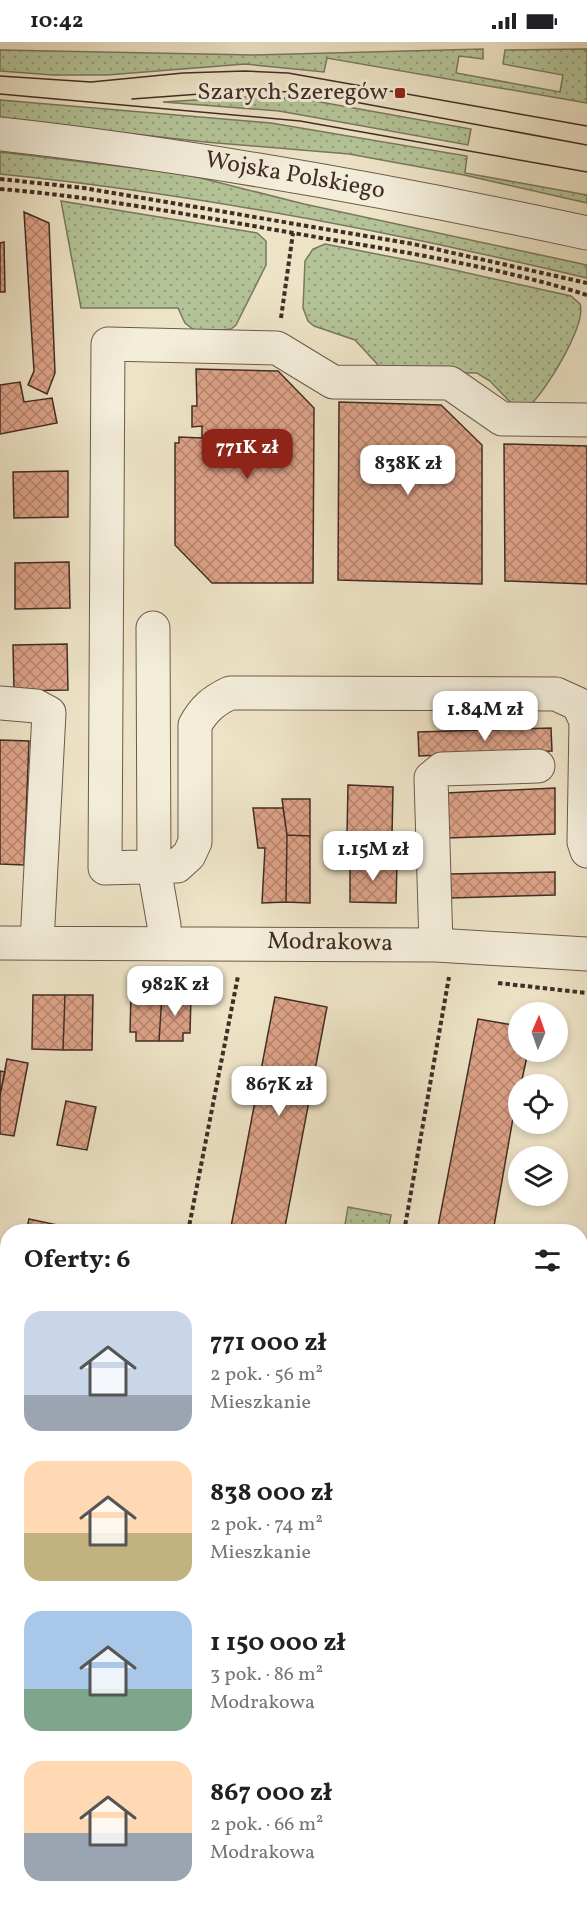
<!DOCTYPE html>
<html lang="pl">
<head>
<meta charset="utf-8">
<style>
  body { margin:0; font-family:Vollkorn,serif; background:#f2f2f2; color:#202124; height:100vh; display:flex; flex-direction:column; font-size:22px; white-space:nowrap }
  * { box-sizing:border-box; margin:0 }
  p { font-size:20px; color:#757577 }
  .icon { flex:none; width:33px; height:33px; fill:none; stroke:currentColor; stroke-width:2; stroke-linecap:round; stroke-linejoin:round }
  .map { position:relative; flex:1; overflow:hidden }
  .panel { position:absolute; left:0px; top:1182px; width:588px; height:684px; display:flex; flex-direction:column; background:#fff; border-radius:24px 24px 0 0; box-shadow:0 3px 9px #0003 }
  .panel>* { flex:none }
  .needle { width:39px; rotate:2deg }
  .tools { position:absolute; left:508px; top:960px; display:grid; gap:12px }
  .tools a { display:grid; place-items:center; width:60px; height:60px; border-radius:50%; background:#fff; box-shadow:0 3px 9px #0003; font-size:30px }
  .price { position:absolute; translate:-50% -51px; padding:0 14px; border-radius:12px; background:#fff; color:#222; font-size:20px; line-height:39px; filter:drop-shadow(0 2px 3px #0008) }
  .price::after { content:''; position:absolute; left:50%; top:36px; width:18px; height:14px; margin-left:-9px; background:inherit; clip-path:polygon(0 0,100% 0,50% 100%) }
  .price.selected { background:#8f2418; color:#fff }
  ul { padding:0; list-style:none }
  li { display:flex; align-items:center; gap:18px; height:150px; padding:0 24px }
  li span { display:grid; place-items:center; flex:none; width:168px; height:120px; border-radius:18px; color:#555 }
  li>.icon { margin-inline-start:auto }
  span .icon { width:72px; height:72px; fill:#fffc; stroke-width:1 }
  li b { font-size:26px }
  h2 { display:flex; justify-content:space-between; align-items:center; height:72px; padding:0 24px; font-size:26px }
  .status { display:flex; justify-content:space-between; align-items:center; height:42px; padding:0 30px; background:#fff; direction:ltr }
  .status svg { height:16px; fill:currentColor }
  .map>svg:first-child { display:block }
  .grass { fill:url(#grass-dots); stroke:#7a785f; stroke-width:1.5 }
  .building { fill:url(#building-cross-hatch); stroke:#412d26; stroke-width:1.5 }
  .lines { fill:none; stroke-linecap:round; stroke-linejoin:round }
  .minor-casing { stroke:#6c5a4e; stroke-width:35 }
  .path { stroke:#412d26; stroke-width:4; stroke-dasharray:4.5 3; stroke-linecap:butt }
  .minor { stroke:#f3edda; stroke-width:33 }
  .tram { stroke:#412d26; stroke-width:1.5 }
  .poi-dot { fill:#8f2418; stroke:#f3edda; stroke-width:2 }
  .labels { text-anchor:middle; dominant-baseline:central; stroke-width:6; stroke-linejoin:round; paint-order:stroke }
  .poi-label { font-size:24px; fill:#412d26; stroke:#f3edda; text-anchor:end }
  .street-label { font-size:24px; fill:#412d26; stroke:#f3edda }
</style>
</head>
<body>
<div class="status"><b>10:42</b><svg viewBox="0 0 49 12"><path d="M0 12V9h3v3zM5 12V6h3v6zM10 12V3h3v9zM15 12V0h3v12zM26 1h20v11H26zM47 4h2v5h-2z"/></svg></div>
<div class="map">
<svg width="587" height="1866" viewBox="0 0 587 1866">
  <defs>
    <pattern id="grass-dots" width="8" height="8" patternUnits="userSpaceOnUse" patternTransform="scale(1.5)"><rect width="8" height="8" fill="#b4c498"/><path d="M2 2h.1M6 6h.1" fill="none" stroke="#94a07c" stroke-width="1.8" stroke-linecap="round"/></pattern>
    <pattern id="building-cross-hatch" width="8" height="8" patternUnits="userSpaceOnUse" patternTransform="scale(1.5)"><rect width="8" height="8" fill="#dda287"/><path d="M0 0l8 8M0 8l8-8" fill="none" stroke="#b5846e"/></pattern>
  </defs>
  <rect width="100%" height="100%" fill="#ede3c6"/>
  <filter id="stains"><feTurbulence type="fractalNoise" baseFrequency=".00333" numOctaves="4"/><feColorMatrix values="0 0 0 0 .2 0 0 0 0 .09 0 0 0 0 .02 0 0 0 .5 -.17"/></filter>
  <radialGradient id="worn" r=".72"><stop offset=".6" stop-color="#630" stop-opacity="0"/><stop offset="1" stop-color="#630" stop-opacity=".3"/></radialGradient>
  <!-- grass -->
  <path class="grass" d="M483,7V17L459,14L456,31L560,50L563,33L503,22L505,8L587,7V61L327,16L324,30L245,22L107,33H53L0,29V8L254,13Z
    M262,54L309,58L471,87L468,103L279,69L163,60Z
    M0,58L271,81L467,114L465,131L587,153V161L464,133L349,112L205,100L0,77Z
    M0,110L185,132L304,162L587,223V236C394,190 198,152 0,132Z
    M61,159L257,191L266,199V223L236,283L231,287L198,291L185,281L178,266H81Z
    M325,202L423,221L571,254L580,262C587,282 545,351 529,364L511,361L490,339L477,331L396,330L380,325L355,298L314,284L308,279L303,266L305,219L313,207Z
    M348,1165L391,1173L388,1189H344Z"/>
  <!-- building -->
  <path class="building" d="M24,170L49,181L55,331L47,352L28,343L34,329Z
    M4,200L5,250H0V201Z
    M196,327L278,329L314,366L313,541H212L175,503V401H179V395L202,396V384L192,385V364H197Z
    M20,340L24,360L52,356L57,381L0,392V343Z
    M339,360L441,363L482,403V542L338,538Z
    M504,402L587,404V542L505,539Z
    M68,429V475L14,476L13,430Z
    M69,520L70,566L15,567V521Z
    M67,602L68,648L14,649L13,603Z
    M551,686L552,709L419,714L418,690Z
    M0,698L29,699L24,823L0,822Z
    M348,743L393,745L392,794H378V803H359V793H347Z
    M555,746V792L448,796L446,751Z
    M282,757H310V794L287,793Z
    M253,766H283L287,793L286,860L262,861L265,806H258Z
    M287,793L310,794V861L286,860Z
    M350,819L397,820L396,861L350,860Z
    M555,830V853L451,856L450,832Z
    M170,947L179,948V953H191L190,991H183V999H159L162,953H170Z
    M33,953H65L63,1008L32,1007Z
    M65,953H93L92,1008H63Z
    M131,953H162L159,999H136V990H130Z
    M275,955L327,965L284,1190H230Z
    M478,977L519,984V1010H528L521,1042H519L493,1190H437Z
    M7,1017L28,1021L14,1094L0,1092V1054Z
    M0,1029L5,1030L0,1052Z
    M66,1059L96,1065L87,1108L57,1103Z
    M29,1177L72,1186V1190H26Z
    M0,1212L8,1215V1252L0,1250Z
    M0,1417L7,1419L0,1452Z
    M587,1423V1525L580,1524V1457Z
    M0,1506L8,1507V1534L0,1533Z
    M0,1533L8,1534V1560L0,1558Z
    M0,1725L8,1727L5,1758L0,1757Z
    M587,1741V1866H564L566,1858H580V1777Z
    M0,1757L5,1758L0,1785Z
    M228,1858H273L272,1866Z
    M379,1858H444L443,1866H378Z"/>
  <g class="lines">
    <defs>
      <path id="minor" d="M0,92C198,114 392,149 587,191
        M587,378L502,377L450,341L333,340L277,306L108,302L105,826L177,824L189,813L195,800V683C204,667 213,659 230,651L556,652L578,662L586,679L584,800L587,809
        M153,586L154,826L164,883V902
        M0,661L36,664L49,671L37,901
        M0,901L436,903L587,912
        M436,903L431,736L442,727L538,724
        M0,1292L8,1293
        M580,1584L587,1585
        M525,1866L526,1858"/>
    </defs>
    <!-- minor casing -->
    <use href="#minor" class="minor-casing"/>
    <!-- path -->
    <path class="path" d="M0,137L84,146L413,202L587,241
      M0,147C98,155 196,174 293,191C391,208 492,223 587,253
      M281,276L293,191
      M498,941L587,951
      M188,1190L238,934
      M404,1190L449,935
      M580,1329L587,1293
      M580,1630L583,1616
      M97,1858L143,1866
      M80,1866L82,1858
      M192,1866L193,1858
      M362,1866L364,1858"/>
    <!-- minor -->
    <use href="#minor" class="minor"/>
    <!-- tram -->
    <path class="tram" d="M0,34L91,40L183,31L245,29L288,31L587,84
      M0,52L300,79L587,130
      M132,57L255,48L306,51L587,103"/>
  </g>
  <!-- markers -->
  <rect class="poi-dot" x="394" y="45" width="12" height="12" rx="3"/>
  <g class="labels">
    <!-- poi labels -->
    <g class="poi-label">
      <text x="388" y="51">Szarych Szeregów</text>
    </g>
    <!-- street labels -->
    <g class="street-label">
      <text transform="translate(295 134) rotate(10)">Wojska Polskiego</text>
      <text transform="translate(330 901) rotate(1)">Modrakowa</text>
    </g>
  </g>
  <rect width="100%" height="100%" filter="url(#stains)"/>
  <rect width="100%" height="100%" fill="url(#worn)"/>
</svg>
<div class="tools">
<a><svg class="needle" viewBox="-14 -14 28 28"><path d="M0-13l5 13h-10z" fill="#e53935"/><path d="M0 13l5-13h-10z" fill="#757577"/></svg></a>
<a><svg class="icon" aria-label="locate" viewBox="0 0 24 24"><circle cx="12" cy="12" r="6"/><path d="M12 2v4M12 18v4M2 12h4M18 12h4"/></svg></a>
<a><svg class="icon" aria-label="layers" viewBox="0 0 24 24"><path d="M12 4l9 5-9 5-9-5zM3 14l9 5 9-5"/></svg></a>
</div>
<b class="price selected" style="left:247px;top:438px">771K zł</b>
<b class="price" style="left:408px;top:454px">838K zł</b>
<b class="price" style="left:485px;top:700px">1.84M zł</b>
<b class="price" style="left:373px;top:840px">1.15M zł</b>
<b class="price" style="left:175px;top:975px">982K zł</b>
<b class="price" style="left:279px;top:1075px">867K zł</b>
<section class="panel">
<h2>Oferty: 6<svg class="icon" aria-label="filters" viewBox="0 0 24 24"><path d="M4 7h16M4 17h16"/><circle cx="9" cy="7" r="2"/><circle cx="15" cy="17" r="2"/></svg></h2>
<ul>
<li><span style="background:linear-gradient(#c9d6e8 70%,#9aa5b1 0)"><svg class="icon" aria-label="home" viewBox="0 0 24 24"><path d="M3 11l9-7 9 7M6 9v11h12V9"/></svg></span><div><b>771 000 zł</b><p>2 pok. · 56 m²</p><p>Mieszkanie</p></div></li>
<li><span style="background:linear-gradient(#ffd9b3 60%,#c2b280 0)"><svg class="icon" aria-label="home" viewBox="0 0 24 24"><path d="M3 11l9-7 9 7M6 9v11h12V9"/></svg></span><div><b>838 000 zł</b><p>2 pok. · 74 m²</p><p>Mieszkanie</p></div></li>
<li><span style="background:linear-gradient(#a9c7e8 65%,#7fa58c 0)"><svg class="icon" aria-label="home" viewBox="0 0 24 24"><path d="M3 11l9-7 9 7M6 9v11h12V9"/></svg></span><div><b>1 150 000 zł</b><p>3 pok. · 86 m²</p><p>Modrakowa</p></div></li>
<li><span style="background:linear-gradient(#ffd9b3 60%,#9aa5b1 0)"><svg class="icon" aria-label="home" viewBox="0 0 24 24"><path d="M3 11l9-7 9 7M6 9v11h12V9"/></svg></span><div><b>867 000 zł</b><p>2 pok. · 66 m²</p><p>Modrakowa</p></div></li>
</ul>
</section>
</div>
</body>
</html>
